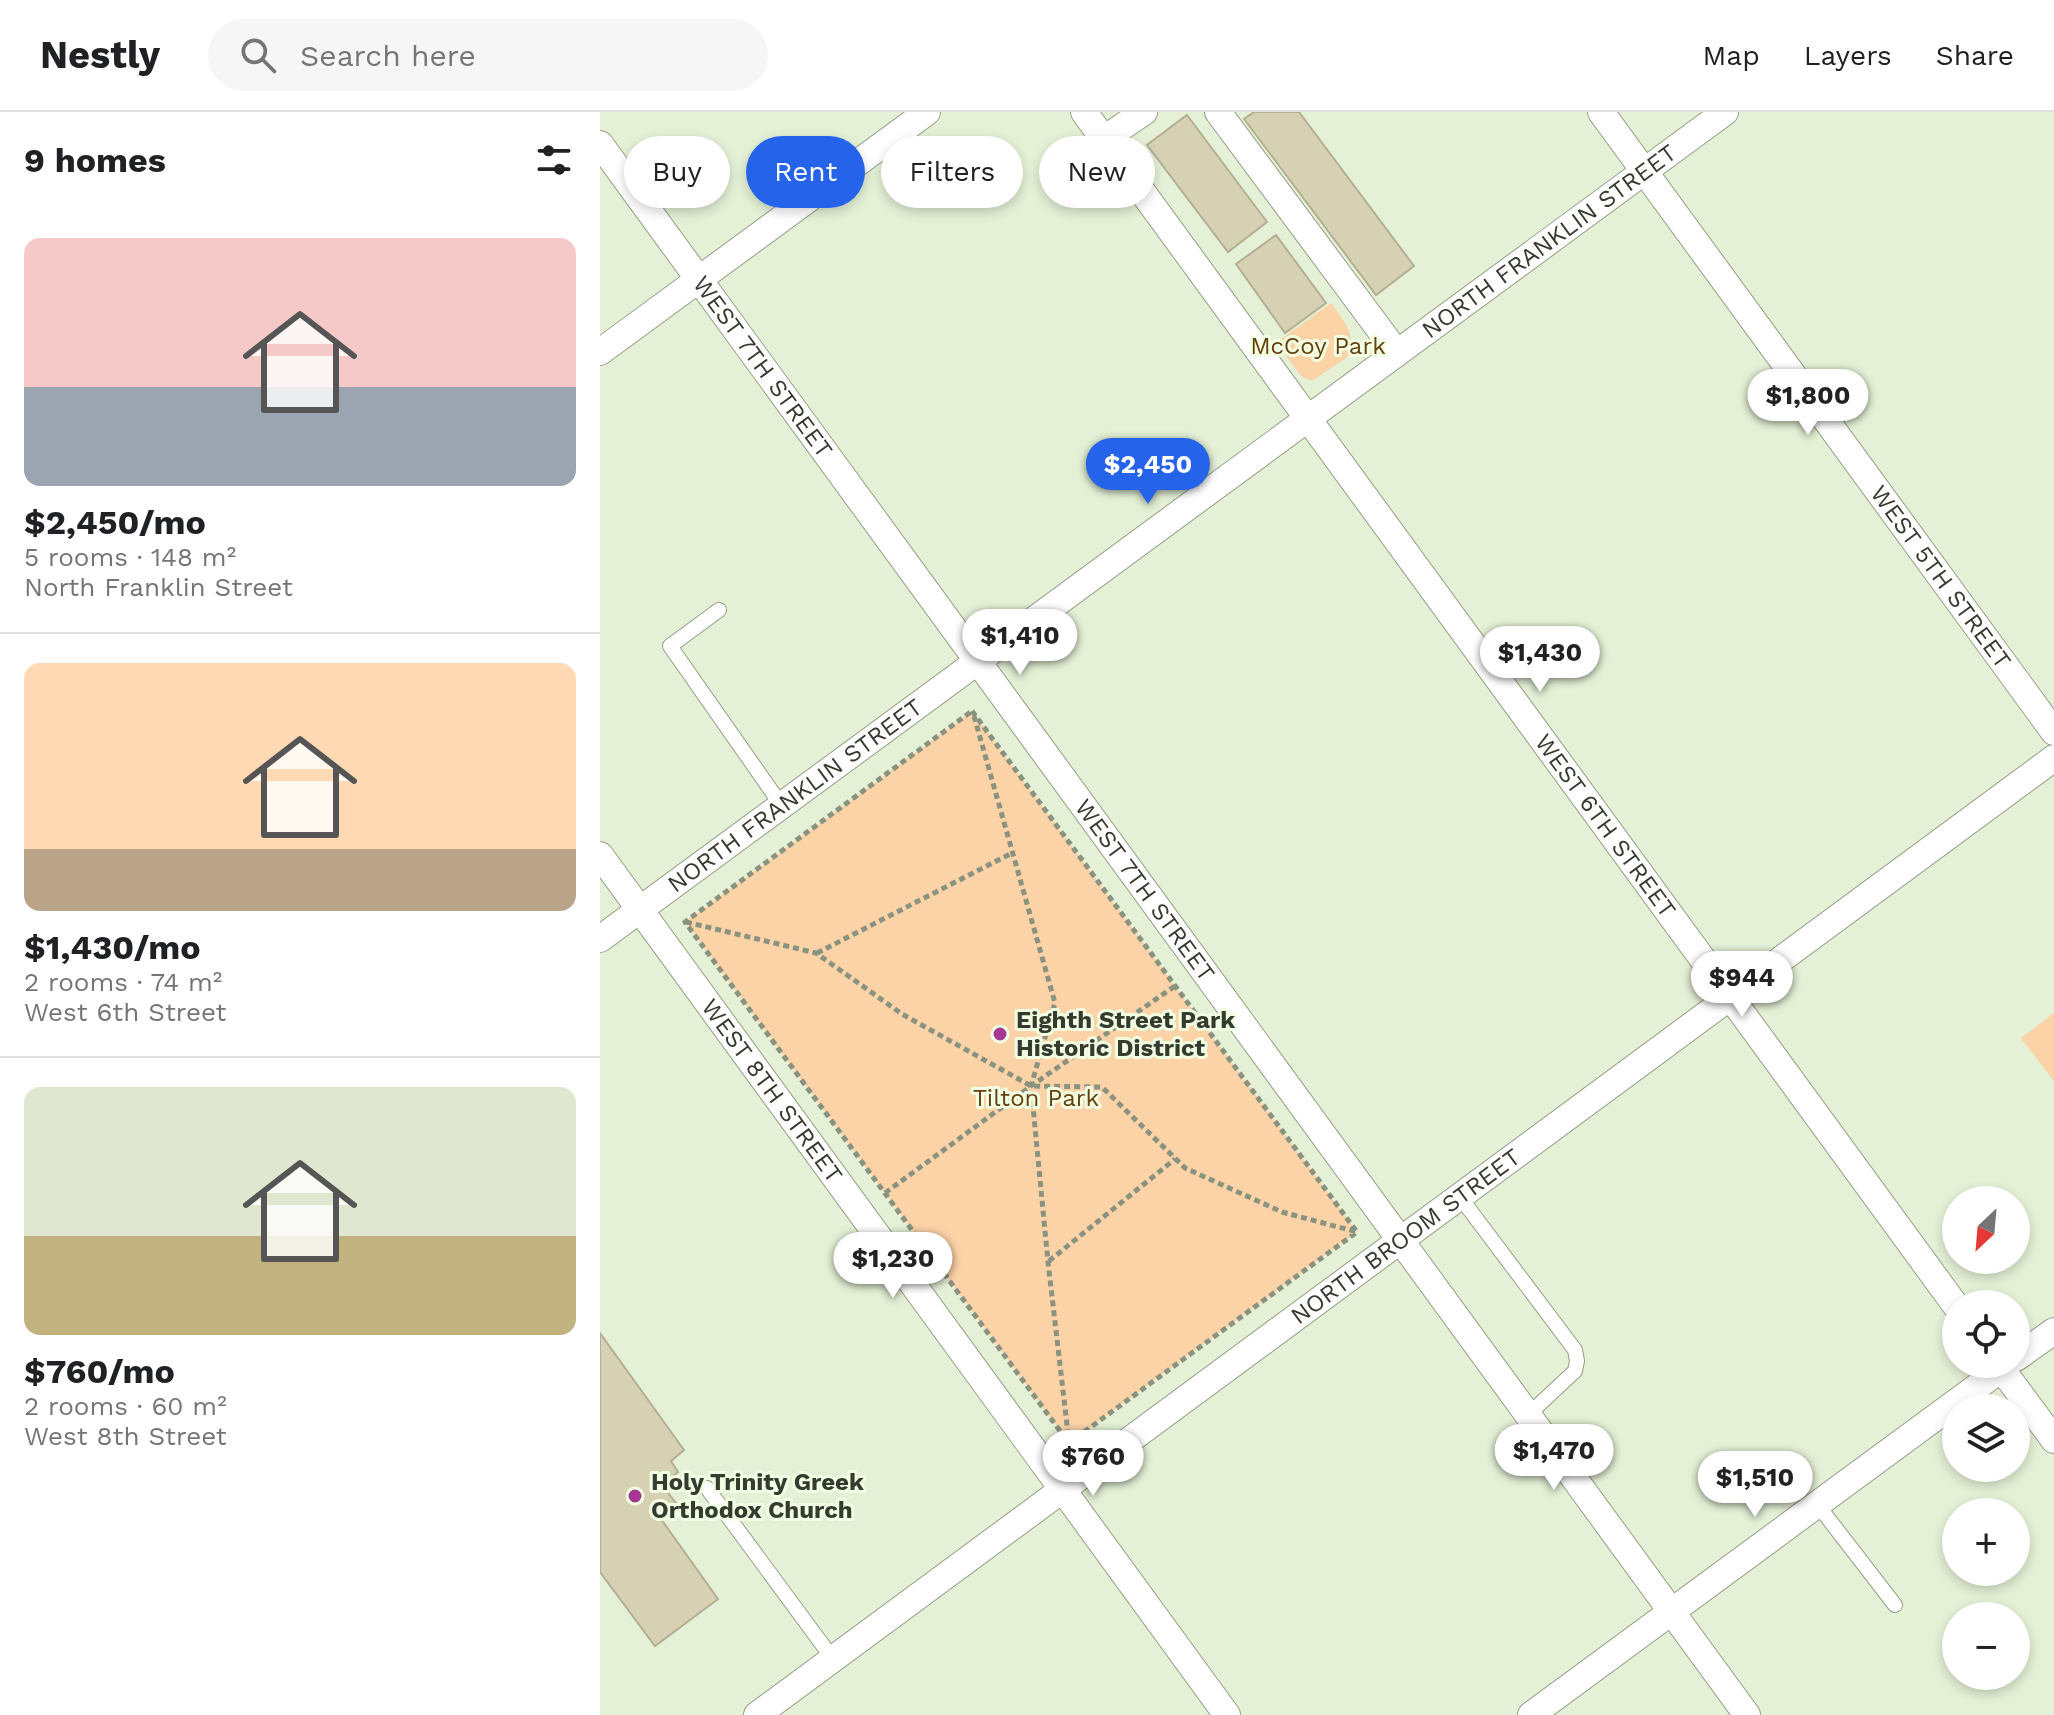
<!DOCTYPE html>
<html lang="en">
<head>
<meta charset="utf-8">
<style>
  body { margin:0; font-family:"Work Sans",sans-serif; background:#f6f6f6; color:#202124; height:100vh; display:flex; flex-direction:column; font-size:30px; white-space:nowrap }
  * { box-sizing:border-box; margin:0 }
  p { font-size:26px; color:#757577 }
  .icon { flex:none; width:44px; height:44px; fill:none; stroke:currentColor; stroke-width:2; stroke-linecap:round; stroke-linejoin:round }
  .map { position:relative; flex:1; overflow:hidden }
  .side { display:flex; flex-direction:column; background:#fff; width:600px }
  .side>* { flex:none }
  .banner { position:absolute; left:24px; top:24px; width:760px; height:72px; display:flex; gap:16px }
  .needle { width:52px; rotate:206deg }
  .controls { position:absolute; left:1342px; top:1074px; display:grid; gap:16px }
  .controls a { display:grid; place-items:center; width:88px; height:88px; border-radius:50%; background:#fff; box-shadow:0 4px 12px #0003; font-size:40px }
  .price { position:absolute; translate:-50% -68px; padding:0 18px; border-radius:28px; background:#fff; color:#222; font-size:26px; line-height:52px; filter:drop-shadow(0 2px 4px #0008) }
  .price::after { content:''; position:absolute; left:50%; top:48px; width:24px; height:18px; margin-left:-12px; background:inherit; clip-path:polygon(0 0,100% 0,50% 100%) }
  .price.current { background:#2563eb; color:#fff }
  ul { padding:0; list-style:none }
  li { display:grid; align-content:center; gap:16px; height:424px; padding:0 24px }
  li+li { border-top:2px solid #e0e0e0 }
  li span { display:grid; place-items:center; height:248px; border-radius:16px; color:#555 }
  li>.icon { margin-inline-start:auto }
  span .icon { width:144px; height:144px; fill:#fffc; stroke-width:1 }
  li b { font-size:34px }
  h2 { display:flex; justify-content:space-between; align-items:center; height:96px; padding:0 24px; font-size:34px }
  .tag { padding:0 28px; border-radius:36px; background:#fff; box-shadow:0 4px 12px #0003; font-size:28px; line-height:72px }
  .tag.current { background:#2563eb; color:#fff }
  header { display:flex; align-items:center; gap:48px; box-sizing:border-box; height:112px; padding:0 40px; background:#fff; border-bottom:2px solid #e0e0e0 }
  header strong { font-size:38px }
  nav { display:flex; gap:44px; margin-inline-start:auto; font-size:28px }
  .search { width:560px; height:72px; background:#f6f6f6; display:flex; align-items:center; gap:20px; box-sizing:border-box; padding:0 28px; border-radius:44px; color:#757577; font-size:30px }
  main { display:flex; flex:1; min-height:0 }
  .map>svg:first-child { display:block }
  .green { fill:#fcd2a7 }
  .building { fill:#d7d1b4; stroke:#b4af93; stroke-width:2 }
  .lines { fill:none; stroke-linecap:round; stroke-linejoin:round }
  .service-casing { stroke:#939f86; stroke-width:16 }
  .minor-casing { stroke:#939f86; stroke-width:28 }
  .path { stroke:#8a9280; stroke-width:5; stroke-dasharray:6 4; stroke-linecap:butt }
  .service { stroke:#fff; stroke-width:14 }
  .minor { stroke:#fff; stroke-width:26 }
  .poi-dot { fill:#a63795; stroke:#f1ffe3; stroke-width:3 }
  .labels { text-anchor:middle; dominant-baseline:central; stroke-width:6; stroke-linejoin:round; paint-order:stroke }
  .street-label { font-size:24px; fill:#363b30; stroke:#f1ffe3 }
  .park-label { font-size:24px; fill:#673f0c; stroke:#f1ffe3 }
  .poi-label { font-size:24px; font-weight:bold; fill:#363b30; stroke:#f1ffe3; text-anchor:start }
</style>
</head>
<body>
<header>
<strong>Nestly</strong>
<div class="search"><svg class="icon" aria-label="search" viewBox="0 0 24 24"><circle cx="10" cy="10" r="6"/><path d="M15 15l6 6"/></svg>Search here</div>
<nav><a>Map</a><a>Layers</a><a>Share</a></nav>
</header>
<main>
<section class="side">
<h2>9 homes<svg class="icon" aria-label="filters" viewBox="0 0 24 24"><path d="M4 7h16M4 17h16"/><circle cx="9" cy="7" r="2"/><circle cx="15" cy="17" r="2"/></svg></h2>
<ul>
<li><span style="background:linear-gradient(#f6c9c9 60%,#9aa5b1 0)"><svg class="icon" aria-label="home" viewBox="0 0 24 24"><path d="M3 11l9-7 9 7M6 9v11h12V9"/></svg></span><div><b>$2,450/mo</b><p>5 rooms · 148 m²</p><p>North Franklin Street</p></div></li>
<li><span style="background:linear-gradient(#ffd9b3 75%,#b9a48a 0)"><svg class="icon" aria-label="home" viewBox="0 0 24 24"><path d="M3 11l9-7 9 7M6 9v11h12V9"/></svg></span><div><b>$1,430/mo</b><p>2 rooms · 74 m²</p><p>West 6th Street</p></div></li>
<li><span style="background:linear-gradient(#dfe7d0 60%,#c2b280 0)"><svg class="icon" aria-label="home" viewBox="0 0 24 24"><path d="M3 11l9-7 9 7M6 9v11h12V9"/></svg></span><div><b>$760/mo</b><p>2 rooms · 60 m²</p><p>West 8th Street</p></div></li>
</ul>
</section>
<div class="map">
<svg width="1454" height="1603" viewBox="0 0 1454 1603">
  <rect width="100%" height="100%" fill="#e4f1d6"/>
  <!-- green -->
  <path class="green" d="M731,191C745,211 755,218 749,244L712,269L702,265L676,231Z
    M372,599L757,1120L469,1331L85,810Z
    M1454,901V969L1421,926Z"/>
  <!-- building -->
  <path class="building" d="M654,0H699L814,154L776,183L644,7Z
    M587,3L667,110L628,140L547,33Z
    M676,123L726,191L685,221L636,152Z
    M0,1221L84,1338L71,1349L78,1360L62,1373L79,1395L61,1407L118,1487L55,1534L0,1460Z"/>
  <g class="lines">
    <defs>
      <path id="service" d="M119,498L70,534L182,694
        M860,1085L975,1238L977,1249L975,1259L928,1303
        M107,1376L233,1547
        M1217,1392L1295,1493"/>
      <g id="minor">
        <path id="s1" d="M484,0L1356,1194"/>
        <path d="M618,0L797,241"/>
        <path id="s2" d="M1001,0L1454,620"/>
        <path d="M504,27L544,0"/>
        <path id="s3" d="M0,32L1147,1603"/>
        <path d="M0,240L327,0"/>
        <path id="s4" d="M0,743L627,1603"/>
        <path id="s5" d="M0,827L1125,0"/>
        <path d="M1416,1246L1454,1219"/>
        <path d="M1398,1252L1454,1328"/>
        <path id="s6" d="M157,1603L1454,646"/>
        <path d="M931,1603L1408,1252"/>
      </g>
    </defs>
    <!-- service casing -->
    <use href="#service" class="service-casing"/>
    <!-- minor casing -->
    <use href="#minor" class="minor-casing"/>
    <!-- path -->
    <path class="path" d="M372,599L757,1120L469,1331L85,810Z
      M374,604L455,891L431,974L448,1150L469,1330
      M86,810L216,841L302,902L431,974L502,975L585,1056L682,1100L757,1120
      M217,841L412,741
      M285,1081L431,974L575,874
      M449,1149L575,1047"/>
    <!-- service -->
    <use href="#service" class="service"/>
    <!-- minor -->
    <use href="#minor" class="minor"/>
  </g>
  <!-- markers -->
  <g class="poi-dot">
    <circle cx="400" cy="922" r="8"/>
    <circle cx="35" cy="1384" r="8"/>
  </g>
  <g class="labels">
    <!-- street labels -->
    <g class="street-label">
      <text stroke="none"><textPath href="#s5" startOffset="1178">NORTH FRANKLIN STREET</textPath></text>
      <text stroke="none"><textPath href="#s3" startOffset="276">WEST 7TH STREET</textPath></text>
      <text stroke="none"><textPath href="#s2" startOffset="576">WEST 5TH STREET</textPath></text>
      <text stroke="none"><textPath href="#s5" startOffset="242">NORTH FRANKLIN STREET</textPath></text>
      <text stroke="none"><textPath href="#s1" startOffset="884">WEST 6TH STREET</textPath></text>
      <text stroke="none"><textPath href="#s3" startOffset="924">WEST 7TH STREET</textPath></text>
      <text stroke="none"><textPath href="#s4" startOffset="292">WEST 8TH STREET</textPath></text>
      <text stroke="none"><textPath href="#s6" startOffset="806">NORTH BROOM STREET</textPath></text>
    </g>
    <!-- park labels -->
    <g class="park-label">
      <text x="718" y="234">McCoy Park</text>
      <text x="436" y="986">Tilton Park</text>
    </g>
    <!-- poi labels -->
    <g class="poi-label">
      <text x="416" y="908">Eighth Street Park<tspan x="416" dy="28">Historic District</tspan></text>
      <text x="51" y="1370">Holy Trinity Greek<tspan x="51" dy="28">Orthodox Church</tspan></text>
    </g>
  </g>
</svg>
<div class="controls">
<a><svg class="needle" viewBox="-14 -14 28 28"><path d="M0-13l5 13h-10z" fill="#e53935"/><path d="M0 13l5-13h-10z" fill="#757577"/></svg></a>
<a><svg class="icon" aria-label="locate" viewBox="0 0 24 24"><circle cx="12" cy="12" r="6"/><path d="M12 2v4M12 18v4M2 12h4M18 12h4"/></svg></a>
<a><svg class="icon" aria-label="layers" viewBox="0 0 24 24"><path d="M12 4l9 5-9 5-9-5zM3 14l9 5 9-5"/></svg></a>
<a>+</a>
<a>−</a>
</div>
<b class="price" style="left:1208px;top:325px">$1,800</b>
<b class="price current" style="left:548px;top:394px">$2,450</b>
<b class="price" style="left:420px;top:565px">$1,410</b>
<b class="price" style="left:940px;top:582px">$1,430</b>
<b class="price" style="left:1142px;top:907px">$944</b>
<b class="price" style="left:293px;top:1188px">$1,230</b>
<b class="price" style="left:954px;top:1380px">$1,470</b>
<b class="price" style="left:493px;top:1386px">$760</b>
<b class="price" style="left:1155px;top:1407px">$1,510</b>
<div class="banner">
<a class="tag">Buy</a>
<a class="tag current">Rent</a>
<a class="tag">Filters</a>
<a class="tag">New</a>
</div>
</div>
</main>
</body>
</html>
